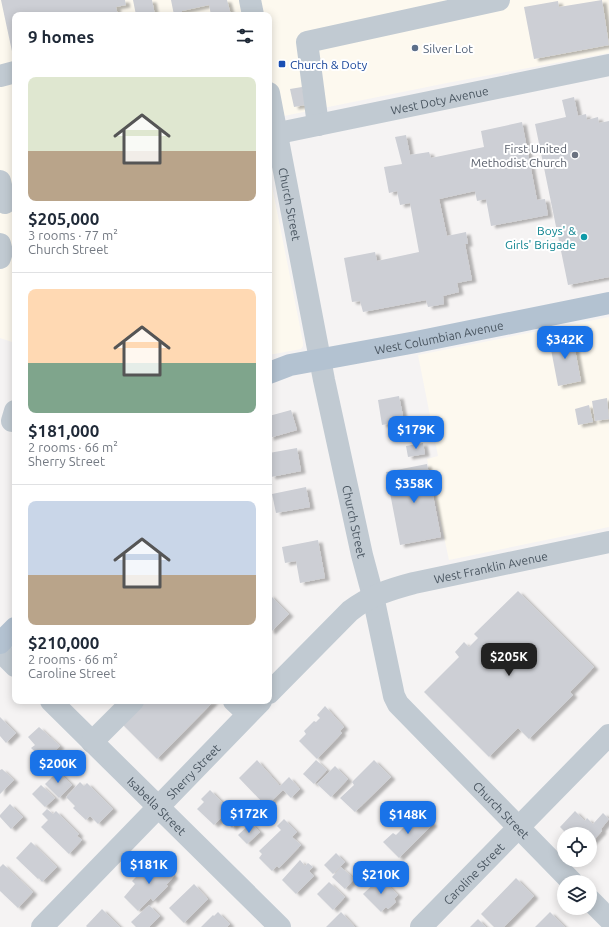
<!DOCTYPE html>
<html lang="en">
<head>
<meta charset="utf-8">
<style>
  body { margin:0; font-family:Ubuntu,sans-serif; background:#f6f6f7; color:#1f2937; height:100vh; display:flex; flex-direction:column; font-size:15px; white-space:nowrap }
  * { box-sizing:border-box; margin:0 }
  p { font-size:13px; color:#747a83 }
  .icon { flex:none; width:22px; height:22px; fill:none; stroke:currentColor; stroke-width:2; stroke-linecap:round; stroke-linejoin:round }
  .map { position:relative; flex:1; overflow:hidden }
  .panel { position:absolute; left:12px; top:12px; width:260px; height:692px; display:flex; flex-direction:column; background:#fff; border-radius:8px; box-shadow:0 2px 10px #0003 }
  .panel>* { flex:none }
  .controls { position:absolute; left:557px; top:827px; display:grid; gap:8px }
  .controls a { display:grid; place-items:center; width:40px; height:40px; border-radius:50%; background:#fff; box-shadow:0 2px 10px #0003; font-size:20px }
  .price { position:absolute; translate:-50% -34px; padding:0 9px; border-radius:8px; background:#1a73e8; color:#fff; font-size:13px; line-height:26px; filter:drop-shadow(0 1px 2px #0008) }
  .price::after { content:''; position:absolute; left:50%; top:24px; width:12px; height:9px; margin-left:-6px; background:inherit; clip-path:polygon(0 0,100% 0,50% 100%) }
  .price.current { background:#222; color:#fff }
  ul { padding:0; list-style:none }
  li { display:grid; align-content:center; gap:8px; height:212px; padding:0 16px }
  li+li { border-top:1px solid #e0e1e3 }
  li span { display:grid; place-items:center; height:124px; border-radius:8px; color:#555 }
  li>.icon { margin-inline-start:auto }
  span .icon { width:72px; height:72px; fill:#fffc; stroke-width:1 }
  li b { font-size:17px }
  h2 { display:flex; justify-content:space-between; align-items:center; height:48px; padding:0 16px; font-size:17px }
  .map>svg:first-child { display:block }
  .commercial { fill:#fdf9ef }
  .building { fill:#cdcfd5; filter:url(#shadow) }
  .lines { fill:none; stroke-linecap:round; stroke-linejoin:round }
  .minor { stroke:#c1cad2; stroke-width:22 }
  .major { stroke:#b3c2d1; stroke-width:22 }
  .service-dot { fill:#5c6f8a; stroke:#fff; stroke-width:1.5 }
  .transit-dot { fill:#1a4fb4; stroke:#fff; stroke-width:1.5 }
  .worship-dot { fill:#6b7280; stroke:#fff; stroke-width:1.5 }
  .culture-dot { fill:#0f9aa8; stroke:#fff; stroke-width:1.5 }
  .labels { text-anchor:middle; dominant-baseline:central; stroke-width:4; stroke-linejoin:round; paint-order:stroke }
  .service-label { font-size:12px; fill:#4e5e75; stroke:#fff; text-anchor:start }
  .transit-label { font-size:12px; fill:#164399; stroke:#fff; text-anchor:start }
  .street-label { font-size:12px; fill:#4a5661; stroke:#fff }
  .worship-label { font-size:12px; fill:#5b616d; stroke:#fff; text-anchor:end }
  .culture-label { font-size:12px; fill:#0d838f; stroke:#fff; text-anchor:end }
</style>
</head>
<body>
<div class="map">
<svg width="609" height="927" viewBox="0 0 609 927">
  <defs>
    <filter id="shadow"><feDropShadow dx="4.5" dy="2.5" stdDeviation="1" flood-color="#0004"/></filter>
  </defs>
  <rect width="100%" height="100%" fill="#f5f3f3"/>
  <!-- commercial -->
  <path class="commercial" d="M0,0H609V53L447,83L269,119V15H15V343L0,338Z
    M269,171L303,342V346L301,349L269,355Z
    M609,317V527L449,560L427,459L438,456L418,355Z"/>
  <!-- building -->
  <path class="building" d="M1,0H125L126,5L116,7L118,15H98V13L87,15H15V55L13,56Z
    M133,0H152L155,15H136Z
    M171,0H227L231,15H211L209,5L182,11V14L174,15Z
    M602,0L609,45L534,59L524,7L558,1L559,7Z
    M302,87L306,105L294,107L290,89Z
    M574,97L578,116L586,114L587,120L598,117L599,123L609,121V277L568,285L535,124L566,117L562,100Z
    M522,122L537,200L545,199L548,215L491,226L486,199L477,201L475,191L439,199L447,236L466,232L468,244H465L472,280L457,283L459,292L443,296L444,304L428,307L426,300L363,312L360,301L352,302L344,258L375,252L377,261L419,252L410,203L400,205L397,191L389,193L384,167L402,164L395,137L406,135L410,155L429,152L431,158L484,147L481,131Z
    M572,334L581,381L558,386L549,339Z
    M399,396L404,421L382,425L378,400Z
    M607,398L609,419L595,421L592,401Z
    M589,405L593,422L578,425L575,409Z
    M291,410L297,430L269,438V416Z
    M423,443L425,454L408,457L406,446Z
    M297,448L301,471L271,477L269,464V453Z
    M427,464L441,537L400,545L386,472Z
    M306,487L310,507L276,513L272,494Z
    M318,540L325,578L300,583L296,561L285,563L282,547Z
    M518,591L594,667L570,692L573,695L529,739L518,728L489,757L424,692L459,657L455,652L464,642L469,647L478,638L474,634Z
    M269,594L289,614L271,632L269,630Z
    M143,701H214L157,759L121,723Z
    M325,706L344,727L340,731L342,733L317,759L299,741L306,734L304,731L314,721L316,722L320,718L317,715Z
    M0,717L16,733L6,743L0,736Z
    M39,727L60,746L45,761L31,748L35,745L28,737Z
    M257,760L280,786L289,777L300,789L291,798L283,790L266,806L239,778Z
    M316,760L327,770L314,784L303,774Z
    M374,760L391,777L355,812L340,798L354,785L352,782Z
    M335,766L348,779L331,797L317,784Z
    M2,769L14,780L0,794V770Z
    M58,771L72,785L59,798L45,784Z
    M80,782L84,786L87,783L113,809L98,824L90,816L86,820L73,808L75,806L66,797Z
    M41,785L55,798L45,807L32,794Z
    M210,790L240,820L232,828L222,817L214,825L197,809L204,802L201,799Z
    M10,804L23,817L11,829L0,817V815Z
    M47,809L53,814L56,811L79,834L77,836L82,840L69,854L41,827L48,820L42,814Z
    M420,811L433,824L399,858L383,842L393,833L396,835Z
    M575,811L585,821L587,818L593,824L603,813L609,819L601,829L602,831L590,844V834H567L560,827Z
    M284,819L297,832L292,837L301,845L279,868L277,866L272,871L259,858L262,854L259,851L281,830L277,826Z
    M251,823L260,832L247,844L238,835Z
    M31,842L57,867L42,882L39,878L38,879L16,858Z
    M336,853L345,862L333,874L324,865Z
    M300,860L305,866L308,863L313,867L309,871L314,876L296,894L282,880Z
    M159,861L174,876L166,885L168,886L153,901L151,898L138,911L124,897L135,884L132,881L147,866L151,869Z
    M3,864L33,892L18,908L0,891V867Z
    M341,867L354,879L345,889L332,877Z
    M380,878L398,895L394,899L396,902L388,909L386,907L381,912L363,894Z
    M516,878L534,896L504,927H494L481,914Z
    M329,882L345,897L333,910L317,894Z
    M194,884L208,899L184,923L169,908Z
    M149,905L160,916L149,927H136L131,922Z
    M102,909L120,927H87L86,926Z
    M218,912L230,924L227,927H201L213,915L214,916Z
    M341,912L355,927H326Z
    M550,912L565,927H535Z
    M478,919L486,927H470Z"/>
  <g class="lines">
    <!-- minor -->
    <g class="minor">
      <path d="M250,0L253,15"/>
      <path d="M0,76L15,72"/>
      <path id="s1" d="M269,93L324,380L362,555L373,596L394,696L398,704L572,882"/>
      <path d="M318,125L307,42L499,0"/>
      <path id="s2" d="M269,135L609,65"/>
      <path d="M0,181L5,203"/>
      <path d="M0,244L2,252L0,258"/>
      <path d="M12,421L15,411"/>
      <path d="M0,651L15,666"/>
      <path id="s3" d="M269,693L350,611C369,596 391,589 414,583L609,542"/>
      <path id="s4" d="M51,701L280,927"/>
      <path d="M234,701L248,714"/>
      <path d="M92,742L133,701"/>
      <path d="M590,900L609,919"/>
      <path id="s5" d="M42,927L261,701"/>
      <path id="s6" d="M421,927L609,735"/>
    </g>
    <!-- major -->
    <g class="major">
      <path id="s7" d="M269,373L290,365L416,342L609,303"/>
      <path d="M0,643L15,628"/>
    </g>
  </g>
  <!-- markers -->
  <circle class="service-dot" cx="415" cy="48" r="4"/>
  <rect class="transit-dot" x="278" y="60" width="8" height="8" rx="2"/>
  <circle class="worship-dot" cx="575" cy="155" r="4"/>
  <circle class="culture-dot" cx="584" cy="237" r="4"/>
  <g class="labels">
    <!-- service labels -->
    <g class="service-label">
      <text x="423" y="48">Silver Lot</text>
    </g>
    <!-- transit labels -->
    <g class="transit-label">
      <text x="290" y="64">Church &amp; Doty</text>
    </g>
    <!-- street labels -->
    <g class="street-label">
      <text stroke="none"><textPath href="#s2" startOffset="174">West Doty Avenue</textPath></text>
      <text stroke="none"><textPath href="#s1" startOffset="113">Church Street</textPath></text>
      <text stroke="none"><textPath href="#s7" startOffset="174">West Columbian Avenue</textPath></text>
      <text stroke="none"><textPath href="#s1" startOffset="437">Church Street</textPath></text>
      <text stroke="none"><textPath href="#s3" startOffset="264">West Franklin Avenue</textPath></text>
      <text stroke="none"><textPath href="#s5" startOffset="217">Sherry Street</textPath></text>
      <text stroke="none"><textPath href="#s4" startOffset="149">Isabella Street</textPath></text>
      <text stroke="none"><textPath href="#s1" startOffset="773">Church Street</textPath></text>
      <text stroke="none"><textPath href="#s6" startOffset="75">Caroline Street</textPath></text>
    </g>
    <!-- worship labels -->
    <g class="worship-label">
      <text x="567" y="148">First United<tspan x="567" dy="14">Methodist Church</tspan></text>
    </g>
    <!-- culture labels -->
    <g class="culture-label">
      <text x="576" y="230">Boys' &amp;<tspan x="576" dy="14">Girls' Brigade</tspan></text>
    </g>
  </g>
</svg>
<div class="controls">
<a><svg class="icon" aria-label="locate" viewBox="0 0 24 24"><circle cx="12" cy="12" r="6"/><path d="M12 2v4M12 18v4M2 12h4M18 12h4"/></svg></a>
<a><svg class="icon" aria-label="layers" viewBox="0 0 24 24"><path d="M12 4l9 5-9 5-9-5zM3 14l9 5 9-5"/></svg></a>
</div>
<b class="price" style="left:565px;top:360px">$342K</b>
<b class="price" style="left:416px;top:450px">$179K</b>
<b class="price" style="left:414px;top:504px">$358K</b>
<b class="price current" style="left:509px;top:677px">$205K</b>
<b class="price" style="left:58px;top:784px">$200K</b>
<b class="price" style="left:249px;top:834px">$172K</b>
<b class="price" style="left:408px;top:835px">$148K</b>
<b class="price" style="left:149px;top:885px">$181K</b>
<b class="price" style="left:381px;top:895px">$210K</b>
<section class="panel">
<h2>9 homes<svg class="icon" aria-label="filters" viewBox="0 0 24 24"><path d="M4 7h16M4 17h16"/><circle cx="9" cy="7" r="2"/><circle cx="15" cy="17" r="2"/></svg></h2>
<ul>
<li><span style="background:linear-gradient(#dfe7d0 60%,#b9a48a 0)"><svg class="icon" aria-label="home" viewBox="0 0 24 24"><path d="M3 11l9-7 9 7M6 9v11h12V9"/></svg></span><div><b>$205,000</b><p>3 rooms · 77 m²</p><p>Church Street</p></div></li>
<li><span style="background:linear-gradient(#ffd9b3 60%,#7fa58c 0)"><svg class="icon" aria-label="home" viewBox="0 0 24 24"><path d="M3 11l9-7 9 7M6 9v11h12V9"/></svg></span><div><b>$181,000</b><p>2 rooms · 66 m²</p><p>Sherry Street</p></div></li>
<li><span style="background:linear-gradient(#c9d6e8 60%,#b9a48a 0)"><svg class="icon" aria-label="home" viewBox="0 0 24 24"><path d="M3 11l9-7 9 7M6 9v11h12V9"/></svg></span><div><b>$210,000</b><p>2 rooms · 66 m²</p><p>Caroline Street</p></div></li>
</ul>
</section>
</div>
</body>
</html>
